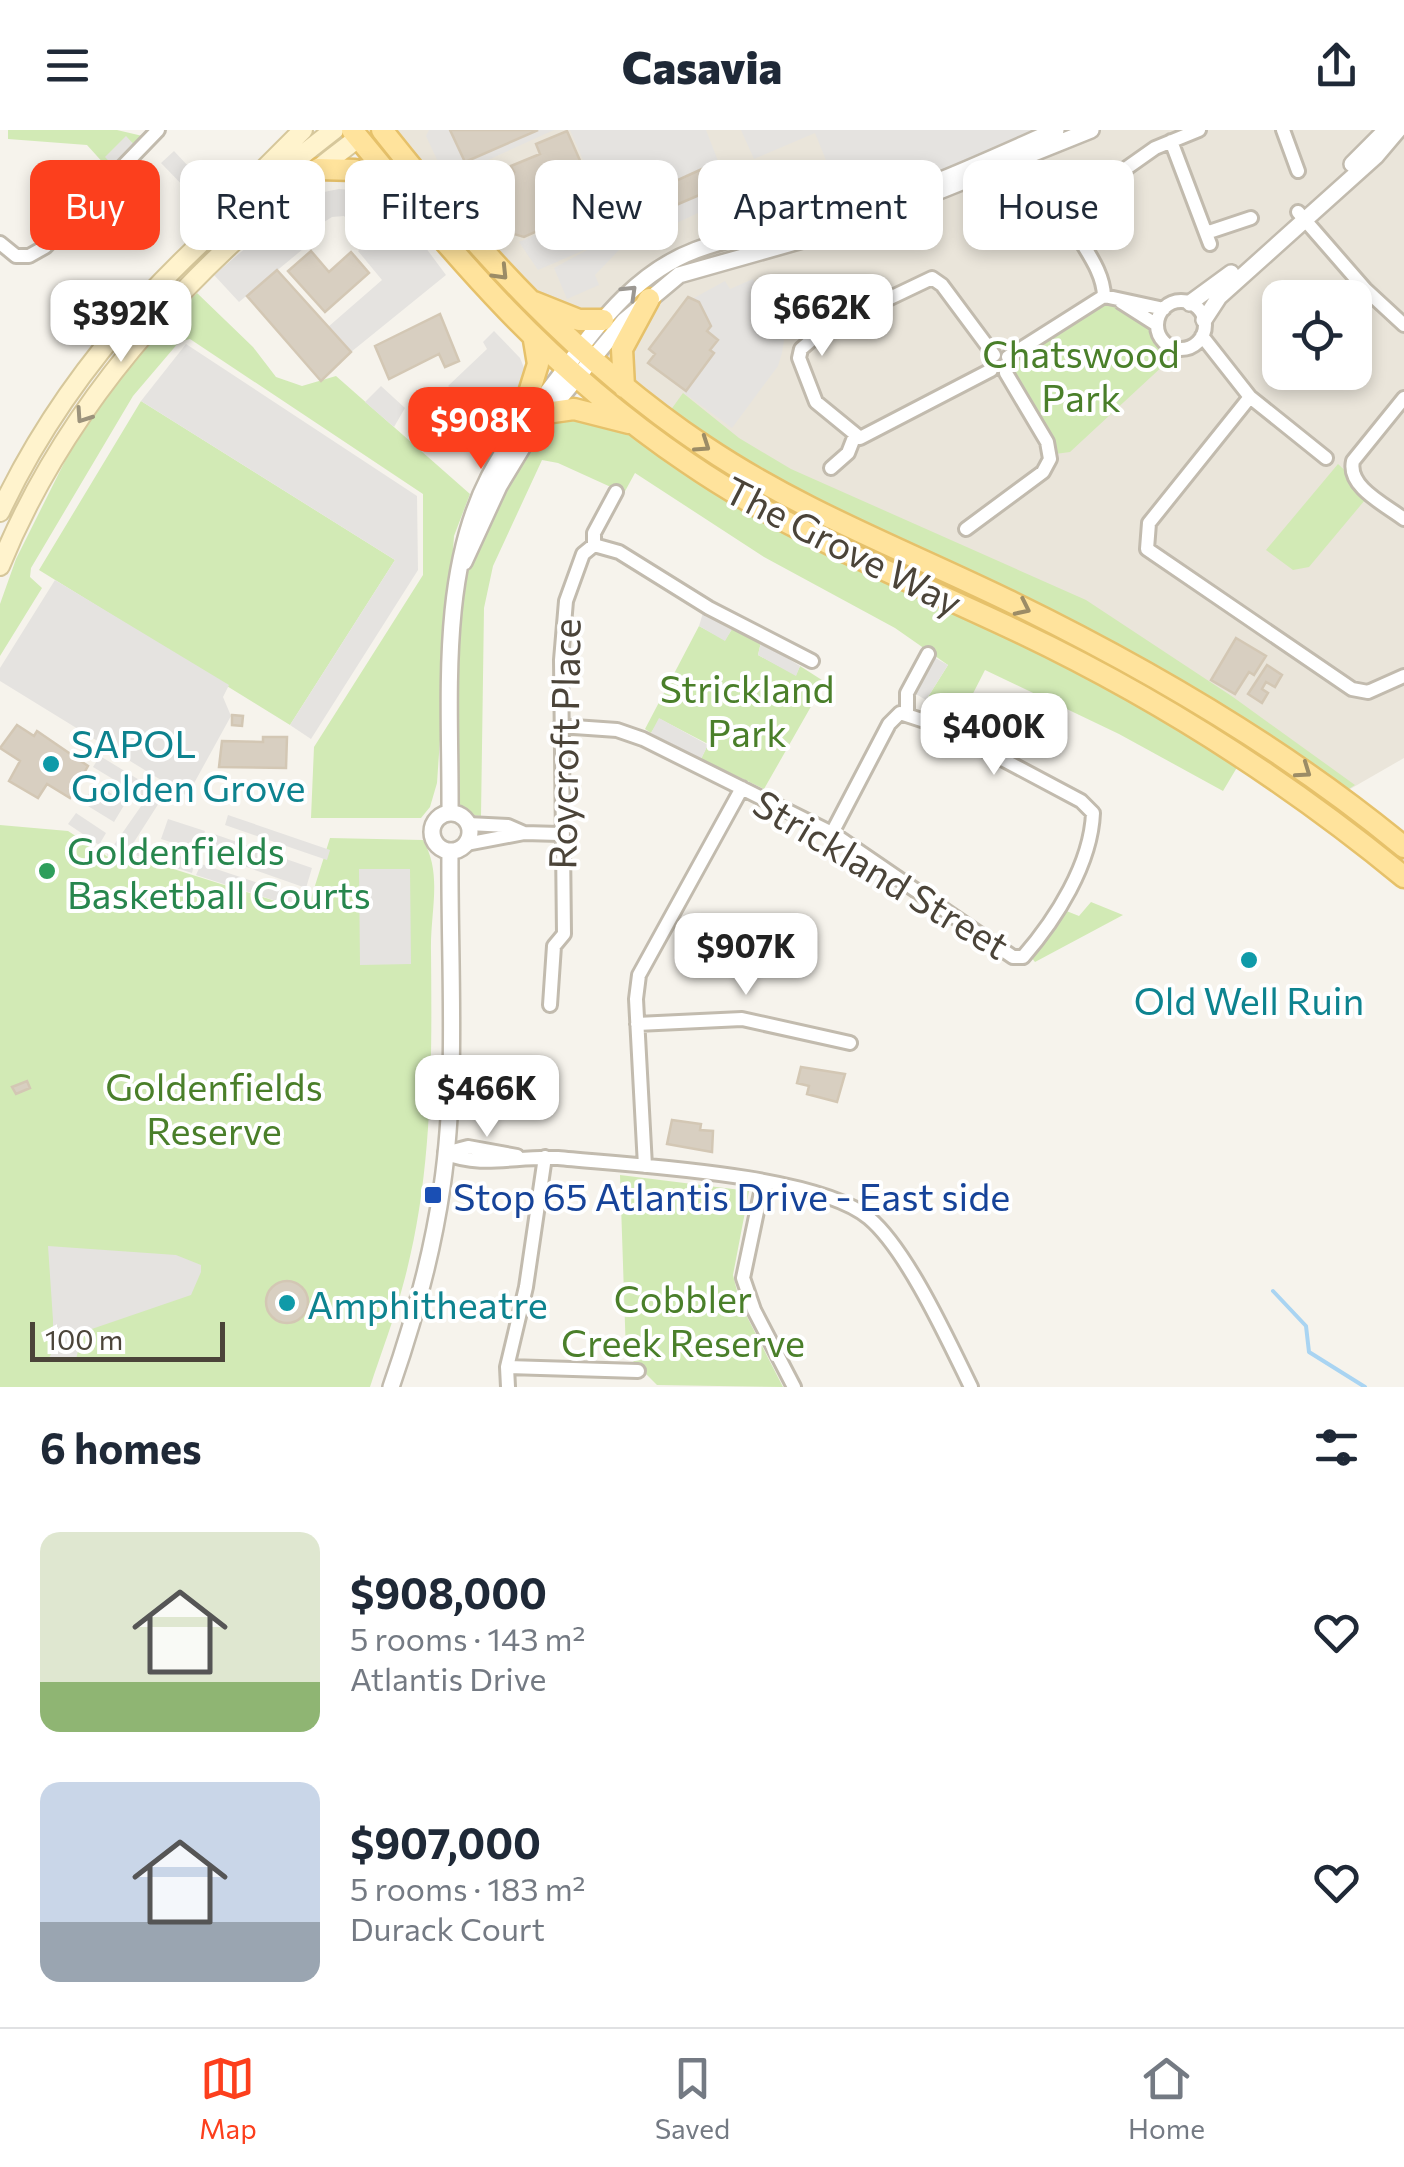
<!DOCTYPE html>
<html lang="en">
<head>
<meta charset="utf-8">
<style>
  body { margin:0; font-family:Commissioner,sans-serif; background:#f2f2f3; color:#1f2937; height:100vh; display:flex; flex-direction:column; font-size:38px; white-space:nowrap }
  * { box-sizing:border-box; margin:0 }
  p { font-size:32px; color:#747a83 }
  .icon { flex:none; width:55px; height:55px; fill:none; stroke:currentColor; stroke-width:2; stroke-linecap:round; stroke-linejoin:round }
  .map { position:relative; height:1257px; overflow:hidden }
  .panel { display:flex; flex-direction:column; background:#fff; flex:1 }
  .panel>* { flex:none }
  .top-card { position:absolute; left:30px; top:30px; width:1345px; height:90px; display:flex; gap:20px }
  .controls { position:absolute; left:1262px; top:150px; display:grid; gap:20px }
  .controls a { display:grid; place-items:center; width:110px; height:110px; border-radius:20px; background:#fff; box-shadow:0 5px 15px #0003; font-size:50px }
  .scale { position:absolute; left:30px; bottom:25px; width:195px; box-sizing:border-box; padding-left:10px; border:5px solid #4b4439; border-top:0; font-size:28px; line-height:35px; white-space:nowrap; color:#4b4439; -webkit-text-stroke:8px #fff; paint-order:stroke }
  .price { position:absolute; translate:-50% -85px; padding:0 22px; border-radius:20px; background:#fff; color:#222; font-size:32px; line-height:65px; filter:drop-shadow(0 2px 5px #0008) }
  .price::after { content:''; position:absolute; left:50%; top:60px; width:30px; height:22px; margin-left:-15px; background:inherit; clip-path:polygon(0 0,100% 0,50% 100%) }
  .price.current { background:#fc3f1d; color:#fff }
  ul { padding:0; list-style:none }
  li { display:flex; align-items:center; gap:30px; height:250px; padding:0 40px }
  li span { display:grid; place-items:center; flex:none; width:280px; height:200px; border-radius:20px; color:#555 }
  li>.icon { margin-inline-start:auto }
  span .icon { width:120px; height:120px; fill:#fffc; stroke-width:1 }
  li b { font-size:42px }
  h2 { display:flex; justify-content:space-between; align-items:center; height:120px; padding:0 40px; font-size:42px }
  .tag { padding:0 35px; border-radius:20px; background:#fff; box-shadow:0 5px 15px #0003; font-size:35px; line-height:90px }
  .tag.current { background:#fc3f1d; color:#fff }
  header { display:flex; justify-content:space-between; align-items:center; height:130px; padding:0 40px; background:#fff; font-size:45px; font-weight:800 }
  .menu { display:flex; justify-content:space-around; align-items:center; height:140px; border-top:2px solid #e0e1e3; background:#fff; font-size:28px; color:#747a83 }
  .menu a { display:grid; justify-items:center; gap:5px }
  .menu .current { color:#fc3f1d }
  .map>svg:first-child { display:block }
  .residential { fill:#eae5da; fill-rule:evenodd }
  .green { fill:#d2eab5 }
  .parking { fill:#e5e3e0 }
  .lines { fill:none; stroke-linecap:round; stroke-linejoin:round }
  .stream { stroke:#a9d4f2; stroke-width:4 }
  .building { fill:#d8cfc1; stroke:#d3c7b4; stroke-width:2.5 }
  .minor-casing { stroke:#c2bbae; stroke-width:18 }
  .tertiary-casing { stroke:#c2bbae; stroke-width:20 }
  .secondary-casing { stroke:#d6c79b; stroke-width:22 }
  .primary-casing { stroke:#e6c16a; stroke-width:25 }
  .minor { stroke:#fff; stroke-width:12 }
  .tertiary { stroke:#fff; stroke-width:15 }
  .secondary { stroke:#fff3cd; stroke-width:18 }
  .primary { stroke:#ffe39c; stroke-width:20 }
  .oneway { stroke:#9c8c66 }
  .oneway2 { stroke:#9c9892 }
  .oneway3 { stroke:#9c937c }
  .culture-dot { fill:#0f9aa8; stroke:#fff; stroke-width:4 }
  .leisure-dot { fill:#2e9e5b; stroke:#fff; stroke-width:4 }
  .transit-dot { fill:#1a4fb4; stroke:#fff; stroke-width:4 }
  .labels { text-anchor:middle; dominant-baseline:central; stroke-width:8; stroke-linejoin:round; paint-order:stroke }
  .park-label { font-size:38px; fill:#4a7f2a; stroke:#fff }
  .street-label { font-size:38px; fill:#4b4439; stroke:#fff }
  .culture-label { font-size:38px; fill:#0d838f; stroke:#fff; text-anchor:start }
  .leisure-label { font-size:38px; fill:#27864d; stroke:#fff; text-anchor:start }
  .transit-label { font-size:38px; fill:#164399; stroke:#fff; text-anchor:start }
</style>
</head>
<body>
<header><svg class="icon" aria-label="menu" viewBox="0 0 24 24"><path d="M4 6h16M4 12h16M4 18h16"/></svg>Casavia<svg class="icon" aria-label="share" viewBox="0 0 24 24"><path d="M12 15V3M7 8l5-5 5 5M5 13v7h14v-7"/></svg></header>
<div class="map">
<svg width="1404" height="1257" viewBox="0 0 1404 1257">
  <rect width="100%" height="100%" fill="#f6f3ec"/>
  <!-- residential -->
  <path class="residential" d="M382,0H1404V628L1338,666L1292,633L635,266ZM1280,168H1355V242H1280Z"/>
  <!-- green -->
  <path class="green" d="M8,0H117L151,8L115,46L87,15L8,9Z
    M197,163L253,217L276,247L302,256L336,246L470,364L454,406L437,653L430,677L421,688H311L314,617L423,445V364L190,209L179,212L133,266L31,438L30,447L42,458L0,526V474L16,429L71,319L124,240Z
    M1114,173L1152,198L1159,214L1179,221L1070,322L1055,324L1015,245L1016,227L1102,174Z
    M683,263L739,308L791,339L1086,470L1233,567L1355,655L1338,666L1131,533L837,392L665,288Z
    M141,271L395,430L290,595L39,440Z
    M543,280L636,295L689,334L1242,629L1223,661L1119,604L985,540L962,585L926,570L948,535L895,498L764,427L635,343L624,363L558,333L542,330L493,436L484,478L481,686L450,683L457,459Z
    M1338,334L1370,364L1309,437L1293,440L1266,420Z
    M699,496L725,510L732,499L761,512L758,525L796,545L800,536L825,552L764,659L701,629L708,614L660,589L651,603L645,599Z
    M0,695L68,701L119,734L126,724L307,781L330,708L423,710C443,744 430,782 431,821C432,932 433,1047 403,1155C394,1190 381,1223 370,1257H0Z
    M1091,772L1123,785L1035,832L1031,827L1064,780L1079,786Z
    M620,1045L749,1061L733,1145L740,1173L783,1257L657,1255L626,1224Z"/>
  <!-- parking -->
  <path class="parking" d="M429,0H554L446,49L426,6Z
    M570,0H706L732,67L619,120L595,145L599,155L567,169L554,138L596,115L538,140L519,112L589,81L593,90L604,77Z
    M741,0H1040L931,47L844,75L815,3L754,29Z
    M126,6L140,21L119,42L105,27Z
    M174,21L203,52L191,64L161,33Z
    M339,59L363,61L386,76L414,102L446,145L351,222L328,197L382,150L358,121L368,112L344,86L332,87L297,109L303,119L239,172L214,145L288,82L319,63Z
    M753,149L784,210L782,223L778,236L732,298L684,263L714,224L710,220L718,210L707,201L711,195L694,168L725,151L730,159Z
    M494,201L520,228L525,240L523,256L501,301L468,268L448,256L487,219L483,212Z
    M186,214L417,366L418,440L311,609L290,595L395,430L141,271Z
    M381,256L405,278L394,297L365,272Z
    M55,450L229,555L223,567L231,586L187,666L0,551V538Z
    M703,483L732,499L725,511L699,496Z
    M761,512L800,536L796,546L758,525Z
    M928,524L948,535L926,570L909,560Z
    M659,588L708,615L701,629L651,603Z
    M100,626L164,665L120,734L107,725L146,669L93,637Z
    M95,654L126,672L114,692L83,673Z
    M76,683L106,703L99,715L68,694Z
    M228,685L330,720L327,730L225,695Z
    M168,689L205,701L199,721L161,709Z
    M211,703L312,738L306,758L204,722Z
    M140,713L195,731L192,743L135,725Z
    M201,734L312,771L307,781L196,745Z
    M359,739H410L411,834L360,835Z
    M48,1116L176,1125L201,1135V1142L191,1165L83,1202L76,1229L47,1231L53,1221V1190Z"/>
  <g class="lines">
    <!-- stream -->
    <path class="stream" d="M1273,1161L1306,1196L1309,1222L1365,1257"/>
  </g>
  <!-- building -->
  <path class="building" d="M450,0H538L465,32Z
    M567,1L596,67L566,81L569,87L524,107L507,102L494,73L504,60L499,49L514,42L511,36L540,24L536,14Z
    M702,39L711,60L669,78L660,58Z
    M311,121L329,142L351,122L369,143L325,182L288,141Z
    M277,140L351,222L321,251L247,166Z
    M688,167L699,172L711,196L707,201L718,210L710,220L714,223L686,261L648,233L655,224L649,219Z
    M440,184L459,231L445,237L439,224L389,249L375,216Z
    M448,267L461,275L468,268L479,283L477,294L464,309L457,302L444,316L423,295Z
    M1236,508L1266,526L1254,545L1249,542L1235,564L1211,550Z
    M1267,535L1282,545L1275,557L1266,552L1262,559L1268,563L1262,573L1248,564Z
    M232,585L243,586L242,596L232,595Z
    M17,595L34,606L37,601L88,636L70,668L47,654L38,668L9,651L20,631L0,618Z
    M263,607H287L286,638L219,637L222,611L263,612Z
    M1241 831a8 8 0 1 1 16 0a8 8 0 1 1-16 0Z
    M801,937L845,944L837,972L807,964L809,956L797,953Z
    M27,951L30,958L16,964L12,957Z
    M672,990L701,994L700,1000L713,1001L712,1022L667,1014Z
    M266 1172a21 21 0 1 1 42 0a21 21 0 1 1-42 0Z"/>
  <g class="lines">
    <defs>
      <path id="minor" d="M1283,0L1298,41
        M1171,11L1210,114
        M1298,82L1365,159L1404,195
        M1206,103L1251,88
        M0,113L16,126H29L45,117L158,0
        M1104,166C1103,130 1065,101 1070,78L1155,18L1199,0
        M1157 195a24 24 0 1 1 48 0a24 24 0 1 1-48 0Z
        M1121,172L1157,195
        M1202,206L1250,267L1326,328
        M1008,227L1104,166L1164,179
        M991,240L860,308L816,272L799,228L801,219L823,200L932,148L942,155L994,225
        M1250,267L1149,393L1147,419L1352,559L1368,562L1404,546
        M1404,268L1353,331C1347,357 1386,375 1404,389
        M831,338L848,323L855,305
        M966,399L1043,342L1050,329L1047,312L1006,243
        M594,415L619,422L709,478L812,531
        M907,584V563L928,524
        M560,596L617,600L643,609L832,703L1013,827H1023C1056,789 1091,734 1093,683L1081,671L940,596L900,583L889,594L832,703
        M468,694L508,696L524,703
        M466,714L524,703L560,704
        M550,875L554,816L564,804L561,530L566,471L583,424L594,415V403L616,362
        M637,894L742,889L850,913
        M445,1023C482,1039 519,1025 558,1028C630,1035 818,1044 869,1088C907,1120 948,1210 971,1257
        M445,1023L468,1017L517,1026
        M645,1036L636,869L639,845L742,658
        M763,1053L743,1148L754,1180L794,1257
        M507,1237L638,1241
        M508,1257L507,1237L526,1157L545,1027"/>
      <path id="tertiary" d="M1352,34L1386,0
        M1190,173L1231,143
        M1204,190L1219,167L1376,26L1398,0
        M464,432L499,356L531,303L624,191L679,145L852,96L1091,0
        M450,683C451,575 438,446 489,347C510,306 541,272 568,235C602,188 640,141 696,120C745,102 800,96 851,82C922,61 988,30 1056,0
        M432 702a19 19 0 1 1 38 0a19 19 0 1 1-38 0Z
        M391,1257C414,1191 432,1126 442,1057C458,947 449,832 450,721"/>
      <path id="secondary" d="M260,43L303,0
        M0,382C75,222 197,106 334,0
        M0,436C72,259 208,121 358,8"/>
      <path id="primary" d="M352,0C459,131 545,236 688,333C790,403 905,448 1017,501C1154,566 1286,650 1404,747
        M382,0C477,120 576,230 704,316C799,380 904,420 1007,470C1147,538 1283,617 1404,717
        M318,39L355,40L393,66
        M534,172L579,190H603
        M624,257L622,219L649,169
        M546,283L574,279L629,293
        M518,298L538,234L534,210"/>
    </defs>
    <!-- minor casing -->
    <use href="#minor" class="minor-casing"/>
    <!-- tertiary casing -->
    <use href="#tertiary" class="tertiary-casing"/>
    <!-- secondary casing -->
    <use href="#secondary" class="secondary-casing"/>
    <!-- primary casing -->
    <use href="#primary" class="primary-casing"/>
    <!-- minor -->
    <use href="#minor" class="minor"/>
    <!-- tertiary -->
    <use href="#tertiary" class="tertiary"/>
    <!-- secondary -->
    <use href="#secondary" class="secondary"/>
    <!-- primary -->
    <use href="#primary" class="primary"/>
  </g>
  <!-- one-way arrows -->
  <defs><path id="oneway-chevron" d="M-2-3.5L2.5 0L-2 3.5" fill="none" stroke-width="1.6" stroke-linecap="round" stroke-linejoin="round" transform="scale(2.5)"/></defs>
  <g class="oneway">
    <use href="#oneway-chevron" transform="translate(501 143) rotate(46)"/>
    <use href="#oneway-chevron" transform="translate(703 315) rotate(34)"/>
    <use href="#oneway-chevron" transform="translate(1023 478) rotate(26)"/>
    <use href="#oneway-chevron" transform="translate(1304 641) rotate(35)"/>
  </g>
  <use class="oneway2" href="#oneway-chevron" transform="translate(630 162) rotate(-44)"/>
  <use class="oneway3" href="#oneway-chevron" transform="translate(83 286) rotate(124)"/>
  <!-- markers -->
  <g class="culture-dot">
    <circle cx="51" cy="634" r="10"/>
    <circle cx="1249" cy="830" r="10"/>
    <circle cx="287" cy="1173" r="10"/>
  </g>
  <circle class="leisure-dot" cx="47" cy="741" r="10"/>
  <rect class="transit-dot" x="423" y="1055" width="20" height="20" rx="5"/>
  <g class="labels">
    <!-- park labels -->
    <g class="park-label">
      <text x="1081" y="222">Chatswood<tspan x="1081" dy="44">Park</tspan></text>
      <text x="747" y="557">Strickland<tspan x="747" dy="44">Park</tspan></text>
      <text x="214" y="955">Goldenfields<tspan x="214" dy="44">Reserve</tspan></text>
      <text x="683" y="1167">Cobbler<tspan x="683" dy="44">Creek Reserve</tspan></text>
    </g>
    <!-- street labels -->
    <g class="street-label">
      <text transform="translate(844 415) rotate(27)">The Grove Way</text>
      <text transform="translate(563 614) rotate(-89)">Roycroft Place</text>
      <text transform="translate(882 743) rotate(31)">Strickland Street</text>
    </g>
    <!-- culture labels -->
    <g class="culture-label">
      <text x="71" y="612">SAPOL<tspan x="71" dy="44">Golden Grove</tspan></text>
      <text x="1249" y="869" text-anchor="middle">Old Well Ruin</text>
      <text x="307" y="1173">Amphitheatre</text>
    </g>
    <!-- leisure labels -->
    <g class="leisure-label">
      <text x="67" y="719">Goldenfields<tspan x="67" dy="44">Basketball Courts</tspan></text>
    </g>
    <!-- transit labels -->
    <g class="transit-label">
      <text x="453" y="1065">Stop 65 Atlantis Drive - East side</text>
    </g>
  </g>
</svg>
<div class="controls">
<a><svg class="icon" aria-label="locate" viewBox="0 0 24 24"><circle cx="12" cy="12" r="6"/><path d="M12 2v4M12 18v4M2 12h4M18 12h4"/></svg></a>
</div>
<div class="scale">100 m</div>
<b class="price" style="left:822px;top:229px">$662K</b>
<b class="price" style="left:121px;top:235px">$392K</b>
<b class="price current" style="left:481px;top:342px">$908K</b>
<b class="price" style="left:994px;top:648px">$400K</b>
<b class="price" style="left:746px;top:868px">$907K</b>
<b class="price" style="left:487px;top:1010px">$466K</b>
<div class="top-card">
<a class="tag current">Buy</a>
<a class="tag">Rent</a>
<a class="tag">Filters</a>
<a class="tag">New</a>
<a class="tag">Apartment</a>
<a class="tag">House</a>
</div>
</div>
<section class="panel">
<h2>6 homes<svg class="icon" aria-label="filters" viewBox="0 0 24 24"><path d="M4 7h16M4 17h16"/><circle cx="9" cy="7" r="2"/><circle cx="15" cy="17" r="2"/></svg></h2>
<ul>
<li><span style="background:linear-gradient(#dfe7d0 75%,#8fb573 0)"><svg class="icon" aria-label="home" viewBox="0 0 24 24"><path d="M3 11l9-7 9 7M6 9v11h12V9"/></svg></span><div><b>$908,000</b><p>5 rooms · 143 m²</p><p>Atlantis Drive</p></div><svg class="icon" aria-label="heart" viewBox="0 0 24 24"><path d="M12 20l-8-8c-3-5 5-10 8-4 3-6 11-1 8 4z"/></svg></li>
<li><span style="background:linear-gradient(#c9d6e8 70%,#9aa5b1 0)"><svg class="icon" aria-label="home" viewBox="0 0 24 24"><path d="M3 11l9-7 9 7M6 9v11h12V9"/></svg></span><div><b>$907,000</b><p>5 rooms · 183 m²</p><p>Durack Court</p></div><svg class="icon" aria-label="heart" viewBox="0 0 24 24"><path d="M12 20l-8-8c-3-5 5-10 8-4 3-6 11-1 8 4z"/></svg></li>
</ul>
</section>
<nav class="menu">
<a class="current"><svg class="icon" aria-label="map" viewBox="0 0 24 24"><path d="M3 6l6-2 6 2 6-2v14l-6 2-6-2-6 2zM9 4v14M15 6v14"/></svg>Map</a>
<a><svg class="icon" aria-label="saved" viewBox="0 0 24 24"><path d="M7 4h10v16l-5-4-5 4z"/></svg>Saved</a>
<a><svg class="icon" aria-label="home" viewBox="0 0 24 24"><path d="M3 11l9-7 9 7M6 9v11h12V9"/></svg>Home</a>
</nav>
</body>
</html>
